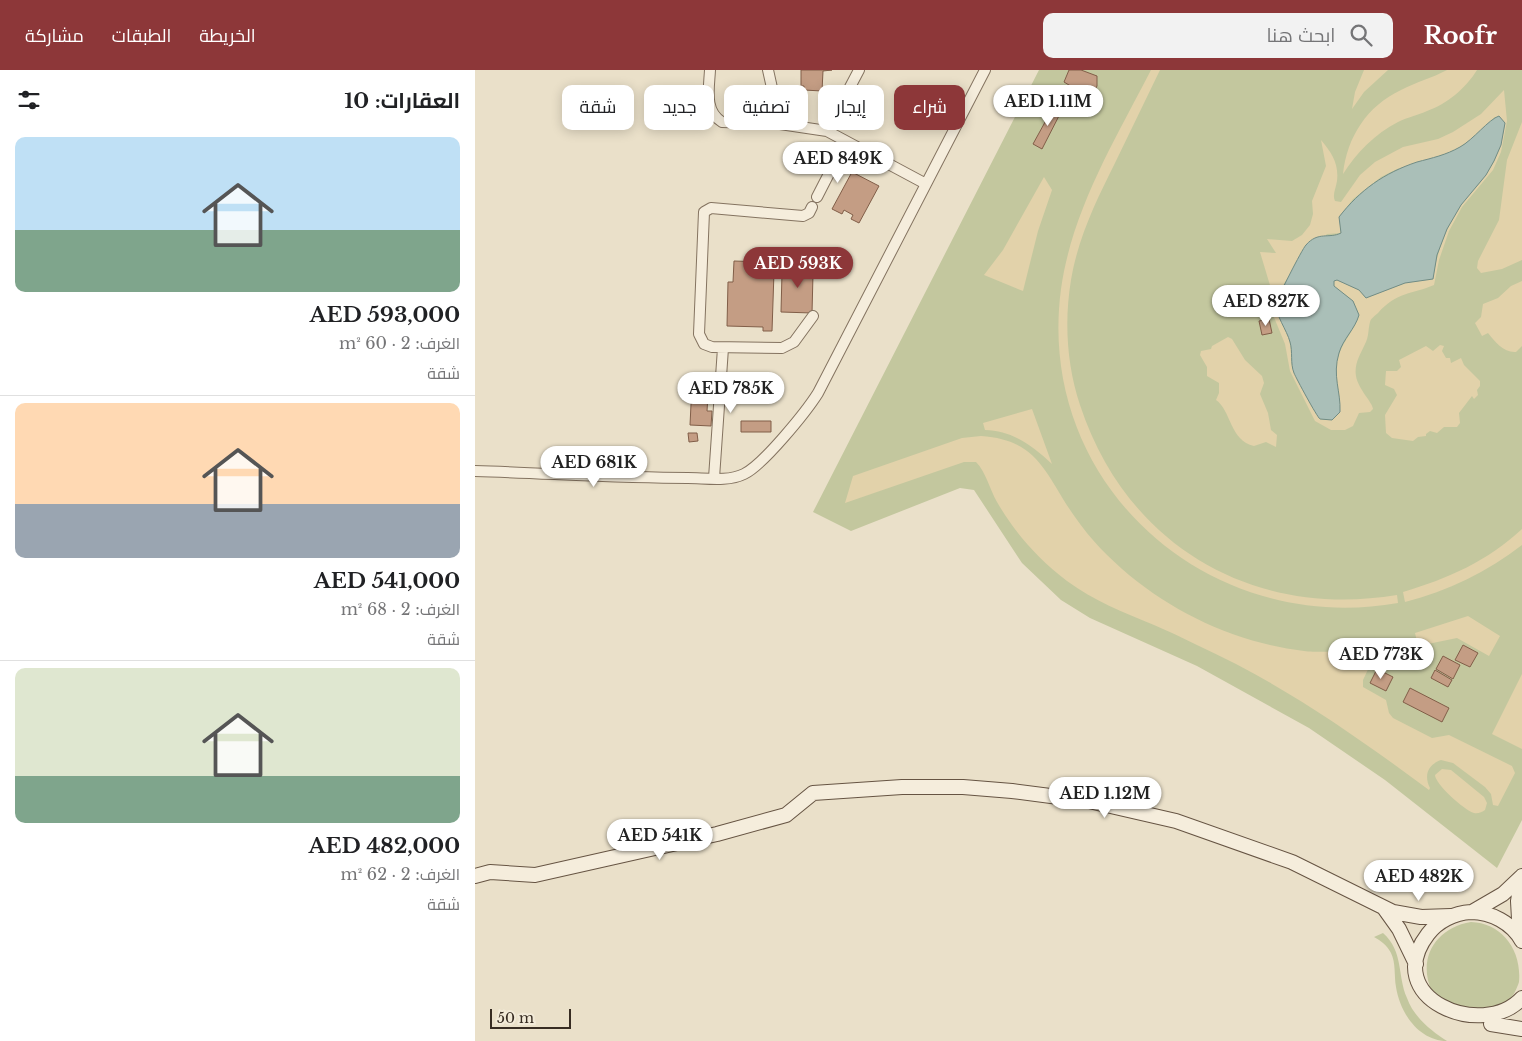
<!DOCTYPE html>
<html lang="ar">
<head>
<meta charset="utf-8">
<style>
  body { margin:0; font-family:"Libre Baskerville",Cairo,serif; background:#f2f2f2; color:#202124; direction:rtl; height:100vh; display:flex; flex-direction:column; font-size:19px; white-space:nowrap }
  * { box-sizing:border-box; margin:0 }
  p { font-size:16px; color:#757577 }
  .icon { flex:none; width:28px; height:28px; fill:none; stroke:currentColor; stroke-width:2; stroke-linecap:round; stroke-linejoin:round }
  .map { position:relative; flex:1; overflow:hidden; direction:ltr }
  .sheet { display:flex; flex-direction:column; background:#fff; width:475px }
  .sheet>* { flex:none }
  .banner { position:absolute; left:15px; top:15px; width:475px; height:45px; direction:rtl; display:flex; gap:10px }
  .scale { position:absolute; left:15px; bottom:12px; width:81px; box-sizing:border-box; padding-left:5px; border:2px solid #372c22; border-top:0; font-size:14px; line-height:18px; white-space:nowrap; color:#372c22; -webkit-text-stroke:4px #f2ead8; paint-order:stroke }
  .price { position:absolute; translate:-50% -42px; padding:0 11px; border-radius:18px; background:#fff; color:#222; font-size:16px; line-height:32px; filter:drop-shadow(0 1px 2px #0008) }
  .price::after { content:''; position:absolute; left:50%; top:30px; width:15px; height:11px; margin-left:-8px; background:inherit; clip-path:polygon(0 0,100% 0,50% 100%) }
  .price.selected { background:#8d3739; color:#fff }
  ul { padding:0; list-style:none }
  li { display:grid; align-content:center; gap:10px; height:265px; padding:0 15px }
  li+li { border-top:1px solid #e0e0e0 }
  li span { display:grid; place-items:center; height:155px; border-radius:10px; color:#555 }
  li>.icon { margin-inline-start:auto }
  span .icon { width:90px; height:90px; fill:#fffc; stroke-width:1 }
  li b { font-size:21px }
  h2 { display:flex; justify-content:space-between; align-items:center; height:60px; padding:0 15px; font-size:21px }
  .tag { padding:0 18px; border-radius:10px; background:#fff; box-shadow:0 2px 12px #0003; font-size:18px; line-height:45px }
  .tag.selected { background:#8d3739; color:#fff }
  header { display:flex; align-items:center; gap:30px; box-sizing:border-box; height:70px; padding:0 25px; background:#8d3739; color:#fff }
  header strong { font-size:24px }
  nav { display:flex; gap:28px; margin-inline-start:auto; font-size:18px }
  .search { width:350px; height:45px; background:#f2f2f2; display:flex; align-items:center; gap:12px; box-sizing:border-box; padding:0 18px; border-radius:10px; color:#757577; font-size:19px }
  main { display:flex; flex:1; min-height:0 }
  .map>svg:first-child { display:block }
  .green { fill:#c3c79e }
  .sand { fill:#e2d2aa; fill-rule:evenodd }
  .water { fill:#aabfb8; stroke:#718c85 }
  .building { fill:#c49d84; stroke:#815e48 }
  .lines { fill:none; stroke-linecap:round; stroke-linejoin:round }
  .street-casing { stroke:#847360; stroke-width:12 }
  .secondary-casing { stroke:#665443; stroke-width:16 }
  .street { stroke:#f5eddc; stroke-width:10 }
  .secondary { stroke:#f5eddc; stroke-width:14 }
</style>
</head>
<body>
<header>
<strong>Roofr</strong>
<div class="search"><svg class="icon" aria-label="search" viewBox="0 0 24 24"><circle cx="10" cy="10" r="6"/><path d="M15 15l6 6"/></svg>ابحث هنا</div>
<nav><a>الخريطة</a><a>الطبقات</a><a>مشاركة</a></nav>
</header>
<main>
<div class="map">
<svg width="1047" height="971" viewBox="0 0 1047 971">
  <rect width="100%" height="100%" fill="#eae0c9"/>
  <!-- green -->
  <path class="green" d="M564,0H1047V750L1022,798L910,710L834,658L722,596L615,548L586,530L547,493L499,420L485,418L376,461L338,442Z
    M996,852C1026,853 1047,879 1044,912C1042,918 1038,927 1033,932C1023,939 1004,942 993,946L957,922C942,889 960,858 996,852Z
    M908,863C929,882 922,905 932,928C938,946 956,961 972,971C944,971 925,943 921,917C919,906 921,893 916,883C912,875 906,871 899,867Z"/>
  <!-- sand -->
  <path class="sand" d="M676,0H685C670,31 655,62 640,93C621,131 603,168 596,210C589,252 592,296 605,335C651,475 777,549 922,525L923,533C733,567 560,414 586,219C597,140 640,70 676,0Z
    M889,0H913L889,22L877,39L880,22Z
    M972,0H1002C991,18 972,34 952,41C943,45 933,47 923,52C900,64 882,82 868,104C872,67 892,36 926,20C941,12 957,8 972,0Z
    M1029,20L1032,51L1026,82L1018,100L987,137L974,161L964,190L959,215C938,224 921,222 903,243C900,246 896,248 895,252C893,259 894,267 890,274C885,285 879,294 881,306C883,319 898,333 898,339L895,342L884,343L878,356L870,360H856L840,351L815,301L810,274L796,240V233L800,223L797,222L785,182L801,183L792,169L817,171L827,165L835,155L838,144L837,131L851,96L846,70C857,83 864,94 862,111C861,118 857,125 860,131L866,132L885,105L900,92L928,77L963,69L978,62L1006,44ZM1020,47L1030,53C1027,76 1019,95 1005,113C999,120 992,126 987,134C971,157 962,181 958,209L930,213L891,228L884,220L862,210L859,211V216L878,231L884,245C878,265 863,274 861,299C859,314 872,340 857,350L845,349C842,347 819,305 818,300C815,291 817,282 815,273C812,258 797,242 803,227C811,202 835,183 852,164L866,163L864,147L878,129L906,107L922,99L963,87L984,78L999,67Z
    M1047,52V190L1027,199L1006,203L1002,198L1003,191L1024,150L1032,90Z
    M569,107L577,120L563,161L548,221L509,205L528,180Z
    M1047,211V276L1041,282C1029,283 1020,272 1013,263L1007,266L1000,253L1006,247L1008,234L1023,228L1036,216Z
    M753,267L757,269L770,290L787,306L789,313L785,324L793,343L796,360L802,365L801,377L791,372L779,376C755,371 756,340 741,330L744,323V313L732,306V297L725,285L726,281L736,279L737,276Z
    M965,275L969,276L967,281L971,288H975L976,293L986,288L989,295L1005,311V316L1002,320L1003,325L999,329L997,326L984,343L985,353L982,357H969L962,363L955,361L951,364V366L943,367L938,371L917,368L911,363L910,345L922,325L919,319L910,315L911,301H922L926,297L924,290L951,276L958,281Z
    M557,339L577,394C557,375 538,361 510,360L508,353Z
    M506,366C565,370 570,405 600,447C615,469 634,488 654,505C704,546 764,573 829,581C843,583 883,580 893,584L897,591L888,610V617L911,630L914,643L918,648L957,668L974,665L1037,696L1040,703L1023,736L1018,735L1016,724L1010,717L978,693L966,690C952,695 949,706 955,718L954,720C892,674 830,630 761,594C734,581 707,567 679,555C648,542 619,531 592,511C563,489 540,463 522,432C515,420 511,402 501,392H489L370,433L378,406L487,368Z
    M1047,459V475C1012,502 973,521 930,532L928,522C972,509 1013,491 1047,459Z
    M993,546L1025,566L1014,586L982,568L943,576L940,563Z
    M1047,604V679L1017,664Z
    M967,699L976,700L1009,727L1012,733L1010,740C1007,742 1003,744 999,743C989,740 960,714 960,705Z"/>
  <!-- water -->
  <path class="water" d="M1024,46L1030,53L1026,75L1019,91L1011,105L986,135L972,159L962,185L958,209L930,213L891,228L884,220L862,210L859,211V216L878,231L884,245C880,259 868,269 864,283C857,306 866,321 865,342L857,350L845,349C842,347 821,308 819,303C815,293 818,282 815,272C812,260 800,245 801,233C802,229 827,179 831,175C843,161 854,169 866,163L864,147C885,120 909,103 942,92C957,88 971,85 985,77C998,70 1014,49 1024,46Z"/>
  <!-- building -->
  <path class="building" d="M326,0H357L348,1L347,21L329,20V16H326Z
    M594,0H606L622,6V16L618,24L612,26L589,12Z
    M580,34L588,38L567,79L558,74Z
    M377,102L404,116L384,153L376,149L378,145L369,140L367,144L357,139Z
    M343,179V190L333,191L332,180Z
    M259,191L289,192V202H299L297,261H288V257L252,256L253,212H258Z
    M314,195H342V204H338L337,243L306,242L307,203L313,204Z
    M794,249L797,263L787,265L784,251Z
    M217,314L238,315L237,325H233L232,341H237L236,356L215,355Z
    M266,351H296V362H266Z
    M213,363H222L223,371L214,372Z
    M988,575L1003,583L995,597L980,590Z
    M968,586L985,595L978,609L961,599Z
    M902,599L918,607L911,621L895,613Z
    M960,600L977,610L973,617L956,608Z
    M935,618L974,638L967,652L928,632Z"/>
  <g class="lines">
    <defs>
      <path id="street" d="M235,0C234,19 229,41 247,52L305,54L352,61L451,114
        M293,0L305,54
        M352,61L384,0
        M342,127L361,90
        M337,137L334,143L328,146L236,138L229,142L224,264L229,274L237,277L307,278L319,272L338,246
        M0,401C71,403 142,408 213,408C230,408 253,412 269,404C288,395 331,342 343,323L510,0
        M239,408L248,278"/>
      <path id="secondary" d="M0,806L15,802L60,805L242,764L311,745L338,723L427,717H488L537,721L614,731L701,751L817,792L918,842L946,847L976,846
        M909,838L924,859L941,894
        M997,842L1028,824L1046,807
        M1045,867L1043,831L1047,806
        M1047,871C1037,853 1016,842 996,842C979,843 963,851 953,864C904,928 1007,971 1047,928
        M1016,954L1047,959"/>
    </defs>
    <!-- street casing -->
    <use href="#street" class="street-casing"/>
    <!-- secondary casing -->
    <use href="#secondary" class="secondary-casing"/>
    <!-- street -->
    <use href="#street" class="street"/>
    <!-- secondary -->
    <use href="#secondary" class="secondary"/>
  </g>
</svg>
<div class="scale">50 m</div>
<b class="price" style="left:573px;top:57px">AED 1.11M</b>
<b class="price" style="left:363px;top:114px">AED 849K</b>
<b class="price selected" style="left:323px;top:219px">AED 593K</b>
<b class="price" style="left:791px;top:257px">AED 827K</b>
<b class="price" style="left:256px;top:344px">AED 785K</b>
<b class="price" style="left:119px;top:418px">AED 681K</b>
<b class="price" style="left:906px;top:610px">AED 773K</b>
<b class="price" style="left:630px;top:749px">AED 1.12M</b>
<b class="price" style="left:185px;top:791px">AED 541K</b>
<b class="price" style="left:944px;top:832px">AED 482K</b>
<div class="banner">
<a class="tag selected">شراء</a>
<a class="tag">إيجار</a>
<a class="tag">تصفية</a>
<a class="tag">جديد</a>
<a class="tag">شقة</a>
</div>
</div>
<section class="sheet">
<h2>العقارات: 10<svg class="icon" aria-label="filters" viewBox="0 0 24 24"><path d="M4 7h16M4 17h16"/><circle cx="9" cy="7" r="2"/><circle cx="15" cy="17" r="2"/></svg></h2>
<ul>
<li><span style="background:linear-gradient(#bfe0f5 60%,#7fa58c 0)"><svg class="icon" aria-label="home" viewBox="0 0 24 24"><path d="M3 11l9-7 9 7M6 9v11h12V9"/></svg></span><div><b>AED 593,000</b><p>الغرف: 2 · 60 m²</p><p>شقة</p></div></li>
<li><span style="background:linear-gradient(#ffd9b3 65%,#9aa5b1 0)"><svg class="icon" aria-label="home" viewBox="0 0 24 24"><path d="M3 11l9-7 9 7M6 9v11h12V9"/></svg></span><div><b>AED 541,000</b><p>الغرف: 2 · 68 m²</p><p>شقة</p></div></li>
<li><span style="background:linear-gradient(#dfe7d0 70%,#7fa58c 0)"><svg class="icon" aria-label="home" viewBox="0 0 24 24"><path d="M3 11l9-7 9 7M6 9v11h12V9"/></svg></span><div><b>AED 482,000</b><p>الغرف: 2 · 62 m²</p><p>شقة</p></div></li>
</ul>
</section>
</main>
</body>
</html>
